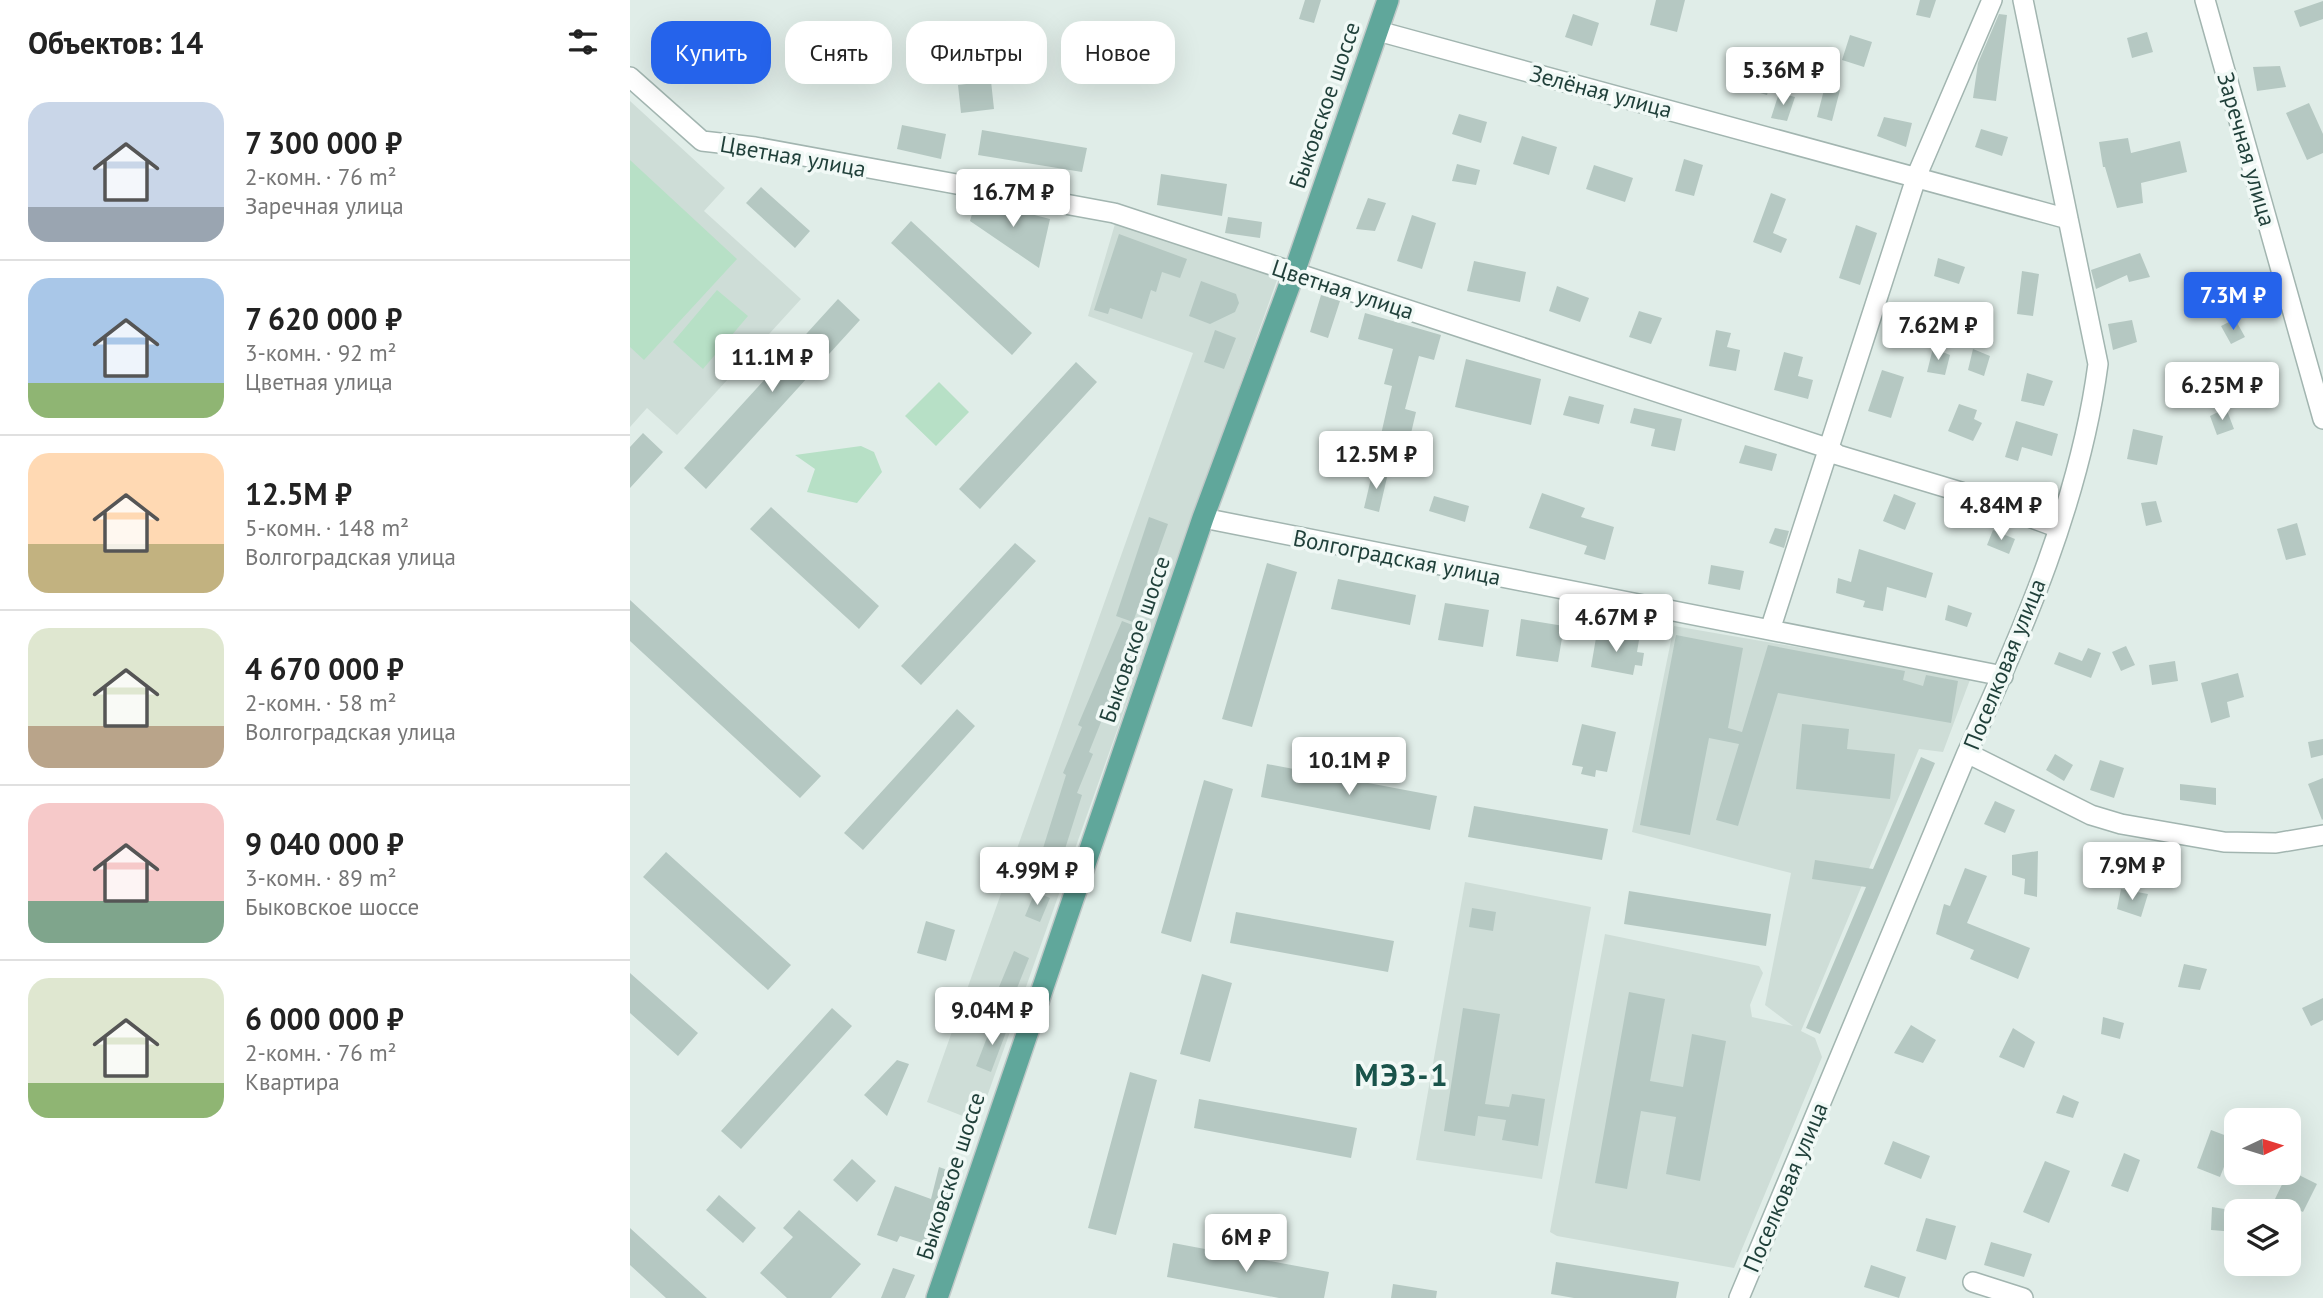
<!DOCTYPE html>
<html lang="ru">
<head>
<meta charset="utf-8">
<style>
  body { margin:0; font-family:"PT Sans",sans-serif; background:#f6f6f6; color:#222; height:100vh; display:flex; flex-direction:column; font-size:26px; white-space:nowrap }
  * { box-sizing:border-box; margin:0 }
  p { font-size:23px; color:#767676 }
  .icon { flex:none; width:38px; height:38px; fill:none; stroke:currentColor; stroke-width:2; stroke-linecap:round; stroke-linejoin:round }
  .map { position:relative; flex:1; overflow:hidden }
  .panel { display:flex; flex-direction:column; background:#fff; width:630px }
  .panel>* { flex:none }
  .hud { position:absolute; left:21px; top:21px; width:665px; height:63px; display:flex; gap:14px }
  .needle { width:46px; rotate:86deg }
  .tools { position:absolute; left:1594px; top:1108px; display:grid; gap:14px }
  .tools a { display:grid; place-items:center; width:77px; height:77px; border-radius:14px; background:#fff; box-shadow:0 7px 28px #0002; font-size:35px }
  .price { position:absolute; translate:-50% -60px; padding:0 16px; border-radius:7px; background:#fff; color:#222; font-size:23px; line-height:46px; filter:drop-shadow(0 2px 4px #0008) }
  .price::after { content:''; position:absolute; left:50%; top:42px; width:21px; height:16px; margin-left:-10px; background:inherit; clip-path:polygon(0 0,100% 0,50% 100%) }
  .price.on { background:#2563eb; color:#fff }
  ul { padding:0; list-style:none }
  li { display:flex; align-items:center; gap:21px; height:175px; padding:0 28px }
  li+li { border-top:2px solid #e0e0e0 }
  li span { display:grid; place-items:center; flex:none; width:196px; height:140px; border-radius:21px; color:#555 }
  li>.icon { margin-inline-start:auto }
  span .icon { width:84px; height:84px; fill:#fffc; stroke-width:1 }
  li b { font-size:30px }
  h2 { display:flex; justify-content:space-between; align-items:center; height:84px; padding:0 28px; font-size:30px }
  .chip { padding:0 24px; border-radius:21px; background:#fff; box-shadow:0 7px 28px #0002; font-size:24px; line-height:63px }
  .chip.on { background:#2563eb; color:#fff }
  main { display:flex; flex:1; min-height:0 }
  .map>svg:first-child { display:block }
  .built { fill:#ceddd7 }
  .green { fill:#b7e0c6 }
  .building { fill:#b5c8c2 }
  .lines { fill:none; stroke-linecap:round; stroke-linejoin:round }
  .minor-casing { stroke:#a2b5b0; stroke-width:22 }
  .major-casing { stroke:#c0c9c8; stroke-width:24 }
  .minor { stroke:#fff; stroke-width:19 }
  .major { stroke:#60a79b; stroke-width:21 }
  .labels { text-anchor:middle; dominant-baseline:central; stroke-width:7; stroke-linejoin:round; paint-order:stroke }
  .street-label { font-size:23px; fill:#1f3f39; stroke:#f1f9f6 }
  .district-label { font-size:30px; font-weight:bold; letter-spacing:2px; fill:#19534a; stroke:#f1f9f6 }
</style>
</head>
<body>
<main>
<section class="panel">
<h2>Объектов: 14<svg class="icon" aria-label="filters" viewBox="0 0 24 24"><path d="M4 7h16M4 17h16"/><circle cx="9" cy="7" r="2"/><circle cx="15" cy="17" r="2"/></svg></h2>
<ul>
<li><span style="background:linear-gradient(#c9d6e8 75%,#9aa5b1 0)"><svg class="icon" aria-label="home" viewBox="0 0 24 24"><path d="M3 11l9-7 9 7M6 9v11h12V9"/></svg></span><div><b>7 300 000 ₽</b><p>2-комн. · 76 m²</p><p>Заречная улица</p></div></li>
<li><span style="background:linear-gradient(#a9c7e8 75%,#8fb573 0)"><svg class="icon" aria-label="home" viewBox="0 0 24 24"><path d="M3 11l9-7 9 7M6 9v11h12V9"/></svg></span><div><b>7 620 000 ₽</b><p>3-комн. · 92 m²</p><p>Цветная улица</p></div></li>
<li><span style="background:linear-gradient(#ffd9b3 65%,#c2b280 0)"><svg class="icon" aria-label="home" viewBox="0 0 24 24"><path d="M3 11l9-7 9 7M6 9v11h12V9"/></svg></span><div><b>12.5M ₽</b><p>5-комн. · 148 m²</p><p>Волгоградская улица</p></div></li>
<li><span style="background:linear-gradient(#dfe7d0 70%,#b9a48a 0)"><svg class="icon" aria-label="home" viewBox="0 0 24 24"><path d="M3 11l9-7 9 7M6 9v11h12V9"/></svg></span><div><b>4 670 000 ₽</b><p>2-комн. · 58 m²</p><p>Волгоградская улица</p></div></li>
<li><span style="background:linear-gradient(#f6c9c9 70%,#7fa58c 0)"><svg class="icon" aria-label="home" viewBox="0 0 24 24"><path d="M3 11l9-7 9 7M6 9v11h12V9"/></svg></span><div><b>9 040 000 ₽</b><p>3-комн. · 89 m²</p><p>Быковское шоссе</p></div></li>
<li><span style="background:linear-gradient(#dfe7d0 75%,#8fb573 0)"><svg class="icon" aria-label="home" viewBox="0 0 24 24"><path d="M3 11l9-7 9 7M6 9v11h12V9"/></svg></span><div><b>6 000 000 ₽</b><p>2-комн. · 76 m²</p><p>Квартира</p></div></li>
</ul>
</section>
<div class="map">
<svg width="1693" height="1298" viewBox="0 0 1693 1298">
  <rect width="100%" height="100%" fill="#e0ede8"/>
  <!-- built -->
  <path class="built" d="M0,101L95,188L74,211L171,299L47,435L17,408L0,427Z
    M485,224L648,277L348,1122L297,1102L563,353L458,316Z
    M1044,626L1341,677L1313,752L1289,749L1171,1031L1185,1038L1192,1057L1104,1268L927,1236L920,1232L975,934L1129,966L1133,973L1120,1005L1122,1017L1163,1026L1135,1005L1161,873L1002,832Z
    M835,882L961,907L912,1179L786,1160Z"/>
  <!-- green -->
  <path class="green" d="M0,160L107,259L14,360L0,347Z
    M87,290L118,316L73,369L43,342Z
    M309,382L339,412L306,446L275,416Z
    M231,446L244,452L252,472L227,503L177,492L185,469L165,455Z"/>
  <!-- building -->
  <path class="building" d="M675,0H691L684,23L669,19Z
    M1026,0H1055L1047,32L1020,25Z
    M1290,0H1306L1300,18L1286,15Z
    M1693,1V19L1670,27L1664,11Z
    M943,14L969,23L962,46L935,37Z
    M1369,14L1377,15L1366,101L1343,98L1348,63Z
    M1517,32L1523,52L1502,58L1497,38Z
    M1220,35L1242,42L1234,67L1212,60Z
    M1111,55L1146,65L1137,95L1102,85Z
    M1650,66L1656,87L1627,91L1623,67Z
    M361,81L364,109L331,113L328,85Z
    M1195,86L1210,90L1202,121L1187,117Z
    M1149,93L1165,97L1157,121L1141,118Z
    M1679,103L1693,134V153L1677,160L1656,113Z
    M829,114L857,122L851,143L822,134Z
    M1254,117L1282,123L1276,147L1247,136Z
    M272,125L316,134L311,159L267,149Z
    M1351,129L1378,137L1372,156L1345,147Z
    M352,130L457,148L452,172L348,155Z
    M892,136L927,147L919,175L883,164Z
    M1498,138L1501,153L1550,141L1557,172L1511,183L1513,203L1487,208L1475,167H1473L1469,142Z
    M1054,159L1073,165L1064,196L1045,191Z
    M827,164L850,170L846,185L822,181Z
    M964,165L1003,178L995,202L956,189Z
    M531,174L597,184L592,216L527,205Z
    M131,187L180,231L165,248L116,203Z
    M1141,193L1156,199L1143,233L1157,239L1151,253L1123,242Z
    M738,198L756,203L745,231L726,229Z
    M346,200L420,219L409,268L340,221Z
    M782,215L806,223L792,269L767,261Z
    M598,217L632,222L630,238L595,233Z
    M281,221L402,333L382,355L261,243Z
    M1226,225L1247,233L1230,285L1209,278Z
    M489,234L557,259L550,278L532,272L526,292L521,290L512,319L480,308L478,314L464,310Z
    M1510,253L1520,277L1499,282L1497,275L1466,289L1461,270Z
    M1308,258L1335,267L1329,284L1304,276Z
    M844,261L896,272L890,302L837,291Z
    M1392,271L1409,274L1403,316L1387,314Z
    M571,281L606,294L609,303L605,312L580,324L559,316Z
    M927,286L959,298L950,322L919,311Z
    M691,295L710,301L698,338L680,332Z
    M208,299L230,320L76,489L54,468Z
    M1009,311L1032,318L1021,344L999,337Z
    M735,313L811,335L804,360L789,356L775,409L786,412L778,446L750,439L762,386L754,384L763,349L728,339Z
    M1605,319L1615,337L1601,344L1591,326Z
    M1502,320L1507,342L1483,350L1478,324Z
    M585,330L606,338L594,369L574,362Z
    M1086,330L1101,333L1097,347L1110,350L1106,371L1079,366Z
    M1303,348L1320,355L1315,375L1297,372Z
    M1343,349L1360,356L1354,376L1338,370Z
    M1154,352L1173,357L1168,376L1183,380L1178,399L1144,390Z
    M836,359L911,379L901,425L825,407Z
    M446,362L467,382L350,509L329,489Z
    M1252,370L1274,377L1261,418L1238,411Z
    M1397,373L1423,381L1414,406L1391,401Z
    M939,396L974,405L969,424L933,415Z
    M1329,404L1347,410L1344,419L1352,423L1343,441L1318,431Z
    M1004,408L1052,419L1045,451L1021,446L1025,429L1000,423Z
    M1596,408L1604,429L1587,435L1580,416Z
    M1386,421L1428,434L1422,456L1392,447L1388,461L1375,457Z
    M1503,429L1533,436L1527,465L1497,459Z
    M13,433L33,452L0,488V447Z
    M1115,445L1147,454L1142,471L1109,463Z
    M743,470L758,473L749,512L734,508Z
    M912,493L955,508L951,517L984,527L975,560L954,554L957,546L899,528Z
    M1264,494L1286,503L1275,530L1253,521Z
    M804,496L839,506L835,522L799,511Z
    M1526,501L1532,522L1516,526L1511,503Z
    M141,507L249,606L229,629L120,529Z
    M519,517L538,524L503,622L486,616Z
    M1667,523L1676,555L1656,560L1647,529Z
    M1145,528L1159,531L1154,548L1139,543Z
    M1363,530L1385,539L1379,554L1357,545Z
    M385,543L406,561L291,685L271,666Z
    M1229,549L1303,573L1296,598L1257,587L1253,611L1233,607L1235,601L1206,593L1208,578L1221,582Z
    M637,563L667,572L622,727L592,719Z
    M1081,565L1114,571L1110,590L1078,584Z
    M708,579L786,595L780,625L701,609Z
    M0,600L191,776L170,798L0,641Z
    M815,603L859,610L853,647L808,640Z
    M1318,605L1342,613L1337,627L1315,620Z
    M891,619L934,626L928,662L886,656Z
    M492,621L513,629L500,664L495,662L459,752L463,754L447,793L452,795L429,868L409,861L436,775L433,773L452,727L448,725Z
    M967,632L1009,640L1007,652L1014,653L1012,666L1005,665L1003,675L961,667Z
    M1046,635L1113,648L1098,728L1112,732L1138,645L1275,671L1273,680L1293,686L1296,675L1328,681L1321,723L1148,693L1108,826L1086,820L1109,744L1079,738L1060,835L1010,825Z
    M1496,646L1505,665L1491,671L1482,652Z
    M1458,648L1471,653L1461,678L1424,664L1429,652L1452,661Z
    M1545,661L1548,681L1522,685L1519,665Z
    M1608,673L1614,697L1597,702L1600,717L1581,723L1571,683Z
    M327,709L345,726L233,850L214,833Z
    M952,724L986,732L977,772L966,770L965,777L951,774L953,767L942,765Z
    M1172,724L1219,729L1217,749L1265,754L1260,799L1166,789Z
    M1693,739V755L1681,758L1678,742Z
    M1425,754L1443,765L1434,781L1416,770Z
    M1291,757L1305,763L1190,1034L1176,1028L1236,887L1182,879L1185,860L1243,869Z
    M1470,760L1494,768L1484,798L1460,790Z
    M637,764L807,796L800,830L631,797Z
    M1693,778V819L1692,820L1678,784Z
    M574,780L603,789L561,942L531,933Z
    M1550,784L1586,788V805L1550,800Z
    M1365,801L1385,810L1375,833L1354,824Z
    M844,806L978,829L972,860L838,837Z
    M1408,851L1407,897L1394,894L1395,879L1382,875V855Z
    M36,852L161,965L138,990L13,877Z
    M1335,868L1357,876L1337,923L1400,948L1388,979L1340,959L1344,950L1306,934L1314,904L1320,906Z
    M1491,889L1518,894L1511,917L1487,909Z
    M999,891L1141,914L1136,946L994,924Z
    M405,892L420,898L410,922L395,916Z
    M842,908L866,912L863,931L839,927Z
    M606,912L764,941L758,972L600,943Z
    M296,921L325,930L316,961L287,953Z
    M384,951L399,958L385,993L369,987Z
    M1554,964L1577,969L1570,990L1548,987Z
    M0,973L68,1033L48,1056L0,1013Z
    M572,974L602,983L580,1062L550,1054Z
    M999,992L1035,999L1020,1081L1053,1087L1062,1034L1096,1041L1070,1181L1036,1174L1046,1117L1011,1111L997,1189L965,1183Z
    M1693,998V1020L1681,1026L1672,1008Z
    M202,1008L222,1026L111,1149L91,1131Z
    M833,1008L870,1014L855,1104L879,1107L882,1094L915,1099L908,1146L872,1140L876,1120L848,1116L845,1136L814,1131Z
    M1473,1017L1494,1023L1490,1039L1471,1034Z
    M363,1022L378,1027L361,1072L346,1066Z
    M1281,1025L1306,1040L1293,1063L1264,1053Z
    M1383,1028L1405,1042L1394,1068L1369,1057Z
    M267,1060L279,1064L257,1116L234,1095Z
    M500,1072L527,1080L486,1235L458,1228Z
    M1433,1095L1449,1102L1443,1118L1426,1113Z
    M569,1099L727,1128L721,1158L564,1128Z
    M1581,1130L1605,1139L1590,1177L1567,1168Z
    M1263,1141L1300,1156L1291,1179L1254,1164Z
    M1494,1153L1510,1160L1498,1192L1481,1186Z
    M222,1159L246,1181L227,1202L203,1180Z
    M1415,1161L1440,1171L1419,1223L1393,1212Z
    M309,1167L326,1173L318,1195L315,1194L299,1245L270,1236L267,1242L247,1235L265,1186L301,1199Z
    M1659,1170L1687,1184L1673,1212L1645,1199Z
    M89,1195L126,1228L113,1243L76,1210Z
    M1582,1207L1607,1211L1606,1232L1581,1230Z
    M169,1210L231,1264L201,1298H157L130,1273L163,1237L153,1228Z
    M1296,1218L1326,1226L1316,1260L1286,1251Z
    M0,1228L77,1298H36L0,1265Z
    M1361,1242L1402,1254L1394,1277L1354,1265Z
    M543,1243L699,1272L694,1298H649L537,1277Z
    M926,1262L1049,1282L1046,1298H944L921,1294Z
    M1241,1265L1276,1277L1269,1298L1234,1287Z
    M263,1268L285,1275L275,1298H251Z
    M763,1284L807,1291L806,1298H761Z"/>
  <g class="lines">
    <defs>
      <path id="minor" d="M1575,0L1693,419
        M748,31L1438,219
        M0,77L72,141L125,147L484,213L1200,449L1208,455L1331,492L1429,528
        M573,518L1373,676
        M1140,630L1287,175L1362,0
        M1337,753L1461,815L1491,824L1594,842L1646,843L1693,835
        M1343,1282L1393,1298
        M1109,1298L1337,753C1394,629 1450,500 1468,364L1393,0"/>
      <path id="major" d="M307,1298L573,518L664,273L758,0"/>
    </defs>
    <!-- minor casing -->
    <use href="#minor" class="minor-casing"/>
    <!-- major casing -->
    <use href="#major" class="major-casing"/>
    <!-- minor -->
    <use href="#minor" class="minor"/>
    <!-- major -->
    <use href="#major" class="major"/>
  </g>
  <g class="labels">
    <!-- street labels -->
    <g class="street-label">
      <text transform="translate(971 91) rotate(15)">Зелёная улица</text>
      <text transform="translate(694 105) rotate(-71)">Быковское шоссе</text>
      <text transform="translate(1617 149) rotate(74)">Заречная улица</text>
      <text transform="translate(163 156) rotate(10)">Цветная улица</text>
      <text transform="translate(713 289) rotate(18)">Цветная улица</text>
      <text transform="translate(767 557) rotate(11)">Волгоградская улица</text>
      <text transform="translate(504 639) rotate(-71)">Быковское шоссе</text>
      <text transform="translate(1374 664) rotate(-68)">Поселковая улица</text>
      <text transform="translate(320 1176) rotate(-72)">Быковское шоссе</text>
      <text transform="translate(1155 1187) rotate(-67)">Поселковая улица</text>
    </g>
    <!-- district labels -->
    <g class="district-label">
      <text x="772" y="1074">МЭЗ-1</text>
    </g>
  </g>
</svg>
<div class="tools">
<a><svg class="needle" viewBox="-14 -14 28 28"><path d="M0-13l5 13h-10z" fill="#e53935"/><path d="M0 13l5-13h-10z" fill="#767676"/></svg></a>
<a><svg class="icon" aria-label="layers" viewBox="0 0 24 24"><path d="M12 4l9 5-9 5-9-5zM3 14l9 5 9-5"/></svg></a>
</div>
<b class="price" style="left:1153px;top:107px">5.36M ₽</b>
<b class="price" style="left:383px;top:229px">16.7M ₽</b>
<b class="price on" style="left:1603px;top:332px">7.3M ₽</b>
<b class="price" style="left:1308px;top:362px">7.62M ₽</b>
<b class="price" style="left:142px;top:394px">11.1M ₽</b>
<b class="price" style="left:1592px;top:422px">6.25M ₽</b>
<b class="price" style="left:746px;top:491px">12.5M ₽</b>
<b class="price" style="left:1371px;top:542px">4.84M ₽</b>
<b class="price" style="left:986px;top:654px">4.67M ₽</b>
<b class="price" style="left:719px;top:797px">10.1M ₽</b>
<b class="price" style="left:1502px;top:902px">7.9M ₽</b>
<b class="price" style="left:407px;top:907px">4.99M ₽</b>
<b class="price" style="left:362px;top:1047px">9.04M ₽</b>
<b class="price" style="left:616px;top:1274px">6M ₽</b>
<div class="hud">
<a class="chip on">Купить</a>
<a class="chip">Снять</a>
<a class="chip">Фильтры</a>
<a class="chip">Новое</a>
</div>
</div>
</main>
</body>
</html>
